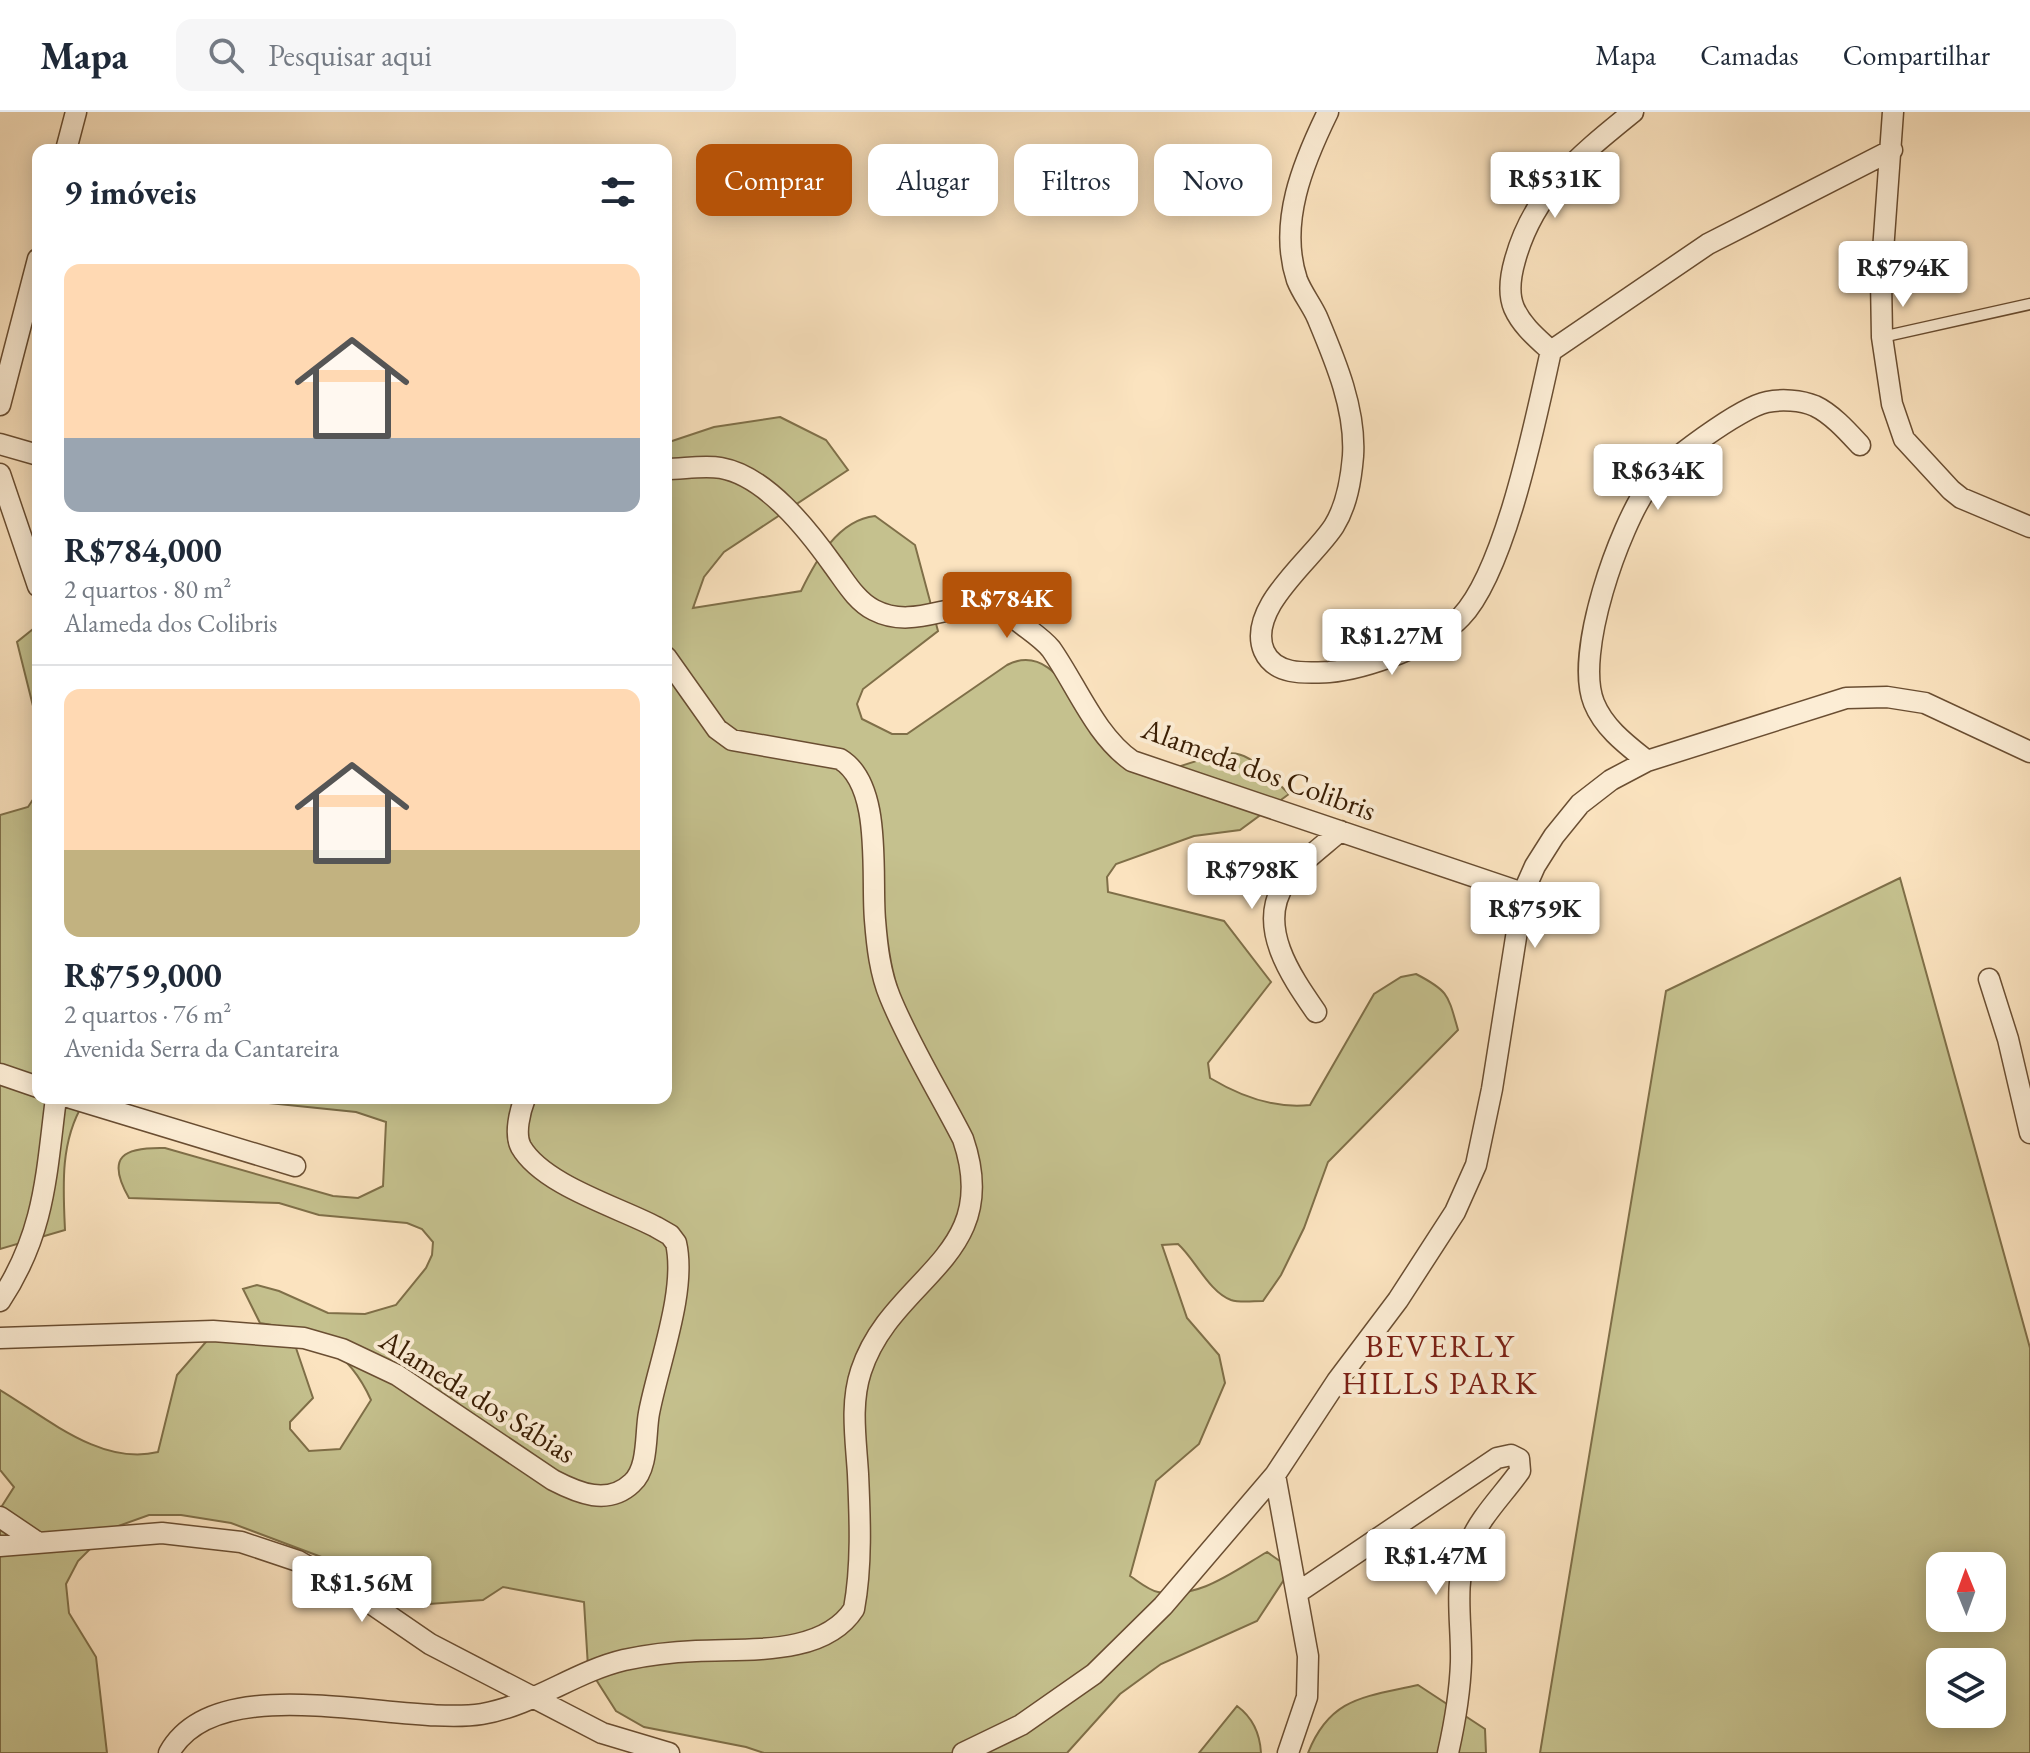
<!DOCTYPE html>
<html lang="pt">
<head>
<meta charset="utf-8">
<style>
  body { margin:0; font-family:"EB Garamond",serif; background:#f6f6f7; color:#1f2937; height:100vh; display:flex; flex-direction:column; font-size:30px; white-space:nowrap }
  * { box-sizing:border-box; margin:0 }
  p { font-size:26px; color:#747a83 }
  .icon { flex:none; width:44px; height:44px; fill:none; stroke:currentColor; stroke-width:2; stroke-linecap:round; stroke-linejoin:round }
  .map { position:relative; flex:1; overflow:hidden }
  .details { position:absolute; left:32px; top:32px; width:640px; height:960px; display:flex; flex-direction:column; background:#fff; border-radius:16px; box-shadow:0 4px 20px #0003 }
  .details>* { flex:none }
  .banner { position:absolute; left:696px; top:32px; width:760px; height:72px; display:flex; gap:16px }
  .needle { width:52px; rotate:359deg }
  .buttons { position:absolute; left:1926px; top:1440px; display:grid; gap:16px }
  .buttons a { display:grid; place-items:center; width:80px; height:80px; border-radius:16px; background:#fff; box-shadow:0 4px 20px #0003; font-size:40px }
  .price { position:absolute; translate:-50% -68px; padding:0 18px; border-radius:8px; background:#fff; color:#222; font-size:26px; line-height:52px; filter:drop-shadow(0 2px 4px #0008) }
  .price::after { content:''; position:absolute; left:50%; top:48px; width:24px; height:18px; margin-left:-12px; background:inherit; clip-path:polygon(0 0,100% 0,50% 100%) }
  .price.active { background:#b45309; color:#fff }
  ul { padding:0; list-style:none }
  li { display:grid; align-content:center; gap:16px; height:424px; padding:0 32px }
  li+li { border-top:2px solid #e0e1e3 }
  li span { display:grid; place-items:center; height:248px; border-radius:16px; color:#555 }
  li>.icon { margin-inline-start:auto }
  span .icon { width:144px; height:144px; fill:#fffc; stroke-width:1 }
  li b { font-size:34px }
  h2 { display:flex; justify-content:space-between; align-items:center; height:96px; padding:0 32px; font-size:34px }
  .tag { padding:0 28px; border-radius:16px; background:#fff; box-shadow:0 4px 20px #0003; font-size:28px; line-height:72px }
  .tag.active { background:#b45309; color:#fff }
  header { display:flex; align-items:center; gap:48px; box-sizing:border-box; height:112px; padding:0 40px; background:#fff; border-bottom:2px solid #e0e1e3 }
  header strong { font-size:38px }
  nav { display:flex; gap:44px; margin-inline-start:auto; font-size:28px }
  .search { width:560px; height:72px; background:#f6f6f7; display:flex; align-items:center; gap:20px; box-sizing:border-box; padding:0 28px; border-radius:16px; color:#747a83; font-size:30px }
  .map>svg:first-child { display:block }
  .green { fill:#c5c18e; stroke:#7f6f48; stroke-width:2; fill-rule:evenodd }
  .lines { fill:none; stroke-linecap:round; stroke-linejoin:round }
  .service-casing { stroke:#6a4e32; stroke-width:13 }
  .minor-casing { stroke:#6a4e32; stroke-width:23 }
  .service { stroke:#fcedd5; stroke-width:10 }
  .minor { stroke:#fcedd5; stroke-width:20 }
  .labels { text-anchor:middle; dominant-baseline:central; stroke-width:8; stroke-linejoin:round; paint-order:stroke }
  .street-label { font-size:30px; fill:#391d03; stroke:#fcedd5 }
  .neighbourhood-label { font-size:32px; letter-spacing:2px; fill:#7a1f14; stroke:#fcedd5 }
</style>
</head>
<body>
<header>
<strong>Mapa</strong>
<div class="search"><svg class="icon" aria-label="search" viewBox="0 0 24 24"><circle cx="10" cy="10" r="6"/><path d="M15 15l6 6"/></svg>Pesquisar aqui</div>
<nav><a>Mapa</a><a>Camadas</a><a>Compartilhar</a></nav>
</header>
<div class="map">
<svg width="2030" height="1641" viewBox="0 0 2030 1641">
  <rect width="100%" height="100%" fill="#fbe3bf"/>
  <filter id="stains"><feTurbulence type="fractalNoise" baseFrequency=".0025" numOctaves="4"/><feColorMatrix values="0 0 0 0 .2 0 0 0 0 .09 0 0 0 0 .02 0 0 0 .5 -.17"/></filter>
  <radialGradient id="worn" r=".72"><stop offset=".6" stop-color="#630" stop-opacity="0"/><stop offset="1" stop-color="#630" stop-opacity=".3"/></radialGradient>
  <!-- green -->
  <path class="green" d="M780,305L826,328L848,358L724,440L704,465L693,496L801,479C816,448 838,408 875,404L915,433L938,519L863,577L857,592L862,607L892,622H907L1007,553C1053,529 1075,596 1104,620C1124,635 1147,646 1168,658C1238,637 1235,627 1289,682L1240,718L1194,724L1116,752L1107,765L1108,780L1224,809L1271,870L1208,951L1210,966C1240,984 1275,997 1310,993L1374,882L1401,865L1416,862C1449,879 1448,883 1458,918L1328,1050L1304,1116L1281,1163L1263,1189C1253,1189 1240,1191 1231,1188C1209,1180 1195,1147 1178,1132L1162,1133L1187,1206L1219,1243L1225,1271L1199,1332L1156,1369L1130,1464C1138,1469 1148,1478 1158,1480C1198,1488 1234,1459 1267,1440L1291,1457L1257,1509L1161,1552L1120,1582L1067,1641H764L746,1635L644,1615L616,1599L588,1555L584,1490L503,1475L483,1488L429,1492L393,1472L231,1411L181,1403H149L110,1417L78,1449L66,1472L69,1501L96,1545L107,1641H0V1397L14,1375L0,1358V1278C47,1306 101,1354 158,1340L177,1263L218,1216L296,1236L313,1286L290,1310V1317L309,1339L340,1337L371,1288C348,1237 312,1219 260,1211L243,1177L257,1173L279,1179L328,1201L365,1202L396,1193L426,1156L432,1143L433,1130L422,1117L407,1111L319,1103L279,1091L129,1086C105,1044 124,1035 165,1036L333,1084L358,1086L383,1074L386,1010L356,1000L219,986H666V331L714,315Z
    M38,513V614L17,530Z
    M38,680V986H96L83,992C60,1030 63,1075 65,1118L0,1137V703L28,695Z
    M1900,766L2030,1236V1641H1540L1666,879ZM1992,1454V1506H1940V1454ZM1992,1550V1602H1940V1550Z
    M1418,1573L1485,1617L1486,1641H1308C1330,1585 1365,1585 1418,1573Z
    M1237,1594C1252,1605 1260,1622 1261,1641H1199Z"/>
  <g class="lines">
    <defs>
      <path id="service" d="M1882,225L2030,192"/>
      <path id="minor" d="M1328,0C1303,51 1278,111 1297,168C1302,181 1311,192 1317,205C1335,248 1356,297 1353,344C1351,368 1347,393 1334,414C1313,447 1246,496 1264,539C1275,564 1307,561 1329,560C1365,557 1436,532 1461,505C1506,458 1536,305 1551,239L1708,132L1892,38
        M1893,0L1881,167L1882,225L1892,292L1904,327L1951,378L1961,386L2030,415
        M66,38L76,0
        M1551,239C1537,226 1522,214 1514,196C1508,182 1511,162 1515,148C1534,79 1580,43 1633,0
        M0,293L38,147
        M0,332L38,343
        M666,357C683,357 704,353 721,356C766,364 808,418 833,453C845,469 856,489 874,498C924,524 969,470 1019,510C1029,518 1043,527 1051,537C1077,574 1095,623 1132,649L1523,781
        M0,362L38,474
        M1647,649C1627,633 1604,616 1594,591C1574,542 1619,415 1649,373C1664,351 1741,295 1767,290C1781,287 1801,288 1815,294C1832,302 1848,320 1860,333
        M1989,867L2008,927L2030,1021
        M1316,900C1291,864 1256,814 1285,771C1299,751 1322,735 1340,719
        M0,962L38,975
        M71,986L295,1054
        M0,1189C45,1121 46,1064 56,986
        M0,1226L213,1219L304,1226L342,1237L397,1263L553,1368C578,1381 608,1394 632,1371C649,1356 645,1321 649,1301C658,1253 687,1179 676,1131L670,1123L656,1115C618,1095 543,1073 521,1035C514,1022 520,999 525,986
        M1275,1363L1308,1544L1307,1585L1288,1641
        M0,1405L37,1430
        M0,1434L162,1421L241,1430L298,1449L363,1486L430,1532L602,1621L669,1641
        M1297,1481L1497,1346L1511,1343L1519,1347L1520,1359C1502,1384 1480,1405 1468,1434C1453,1473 1462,1510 1461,1550C1460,1581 1455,1610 1448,1641
        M169,1641C217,1553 401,1615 482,1602C534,1593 574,1560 624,1548C647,1543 672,1540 696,1539C745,1536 823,1545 854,1497C862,1454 860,1406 858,1362C856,1328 850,1292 861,1259C892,1164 1004,1146 963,1027C939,980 910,934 890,885C880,861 877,834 875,808C871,762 883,673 840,647L732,628L717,617L666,545
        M963,1641L1021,1613L1094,1562L1163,1494L1275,1363L1337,1269L1398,1188L1455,1100L1476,1053L1492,977L1523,781L1535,754L1554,724L1580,692L1611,668L1647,649L1846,586L1887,585L1925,591L2030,640"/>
    </defs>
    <!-- service casing -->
    <use href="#service" class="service-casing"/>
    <!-- minor casing -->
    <use href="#minor" class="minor-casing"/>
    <!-- service -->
    <use href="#service" class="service"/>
    <!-- minor -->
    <use href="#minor" class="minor"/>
  </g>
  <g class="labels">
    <!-- street labels -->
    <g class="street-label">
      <text transform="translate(1259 657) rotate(20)">Alameda dos Colibris</text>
      <text transform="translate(478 1284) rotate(32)">Alameda dos Sábias</text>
    </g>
    <!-- neighbourhood labels -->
    <g class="neighbourhood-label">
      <text x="1440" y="1234">BEVERLY<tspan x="1440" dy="37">HILLS PARK</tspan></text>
    </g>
  </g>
  <rect width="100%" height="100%" filter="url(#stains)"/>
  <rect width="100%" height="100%" fill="url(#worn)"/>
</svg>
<div class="buttons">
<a><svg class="needle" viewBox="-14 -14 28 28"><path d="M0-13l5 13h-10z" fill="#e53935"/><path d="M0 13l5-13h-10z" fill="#747a83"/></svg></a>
<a><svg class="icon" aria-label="layers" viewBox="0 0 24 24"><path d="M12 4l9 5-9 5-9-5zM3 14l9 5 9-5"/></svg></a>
</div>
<b class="price" style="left:1555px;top:108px">R$531K</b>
<b class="price" style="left:1903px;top:197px">R$794K</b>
<b class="price" style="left:1658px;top:400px">R$634K</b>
<b class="price active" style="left:1007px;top:528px">R$784K</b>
<b class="price" style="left:1392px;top:565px">R$1.27M</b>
<b class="price" style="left:1252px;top:799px">R$798K</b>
<b class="price" style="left:1535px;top:838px">R$759K</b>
<b class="price" style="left:1436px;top:1485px">R$1.47M</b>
<b class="price" style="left:362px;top:1512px">R$1.56M</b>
<div class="banner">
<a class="tag active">Comprar</a>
<a class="tag">Alugar</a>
<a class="tag">Filtros</a>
<a class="tag">Novo</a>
</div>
<section class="details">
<h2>9 imóveis<svg class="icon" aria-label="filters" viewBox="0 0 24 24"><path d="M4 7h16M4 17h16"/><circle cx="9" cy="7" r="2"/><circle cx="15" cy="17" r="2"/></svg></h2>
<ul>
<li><span style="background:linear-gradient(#ffd9b3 70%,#9aa5b1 0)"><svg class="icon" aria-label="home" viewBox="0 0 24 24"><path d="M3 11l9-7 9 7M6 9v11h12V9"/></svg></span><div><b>R$784,000</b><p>2 quartos · 80 m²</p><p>Alameda dos Colibris</p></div></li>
<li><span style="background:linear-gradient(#ffd9b3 65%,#c2b280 0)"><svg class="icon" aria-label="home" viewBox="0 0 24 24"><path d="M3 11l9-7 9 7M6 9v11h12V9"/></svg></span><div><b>R$759,000</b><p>2 quartos · 76 m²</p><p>Avenida Serra da Cantareira</p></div></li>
</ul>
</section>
</div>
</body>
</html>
